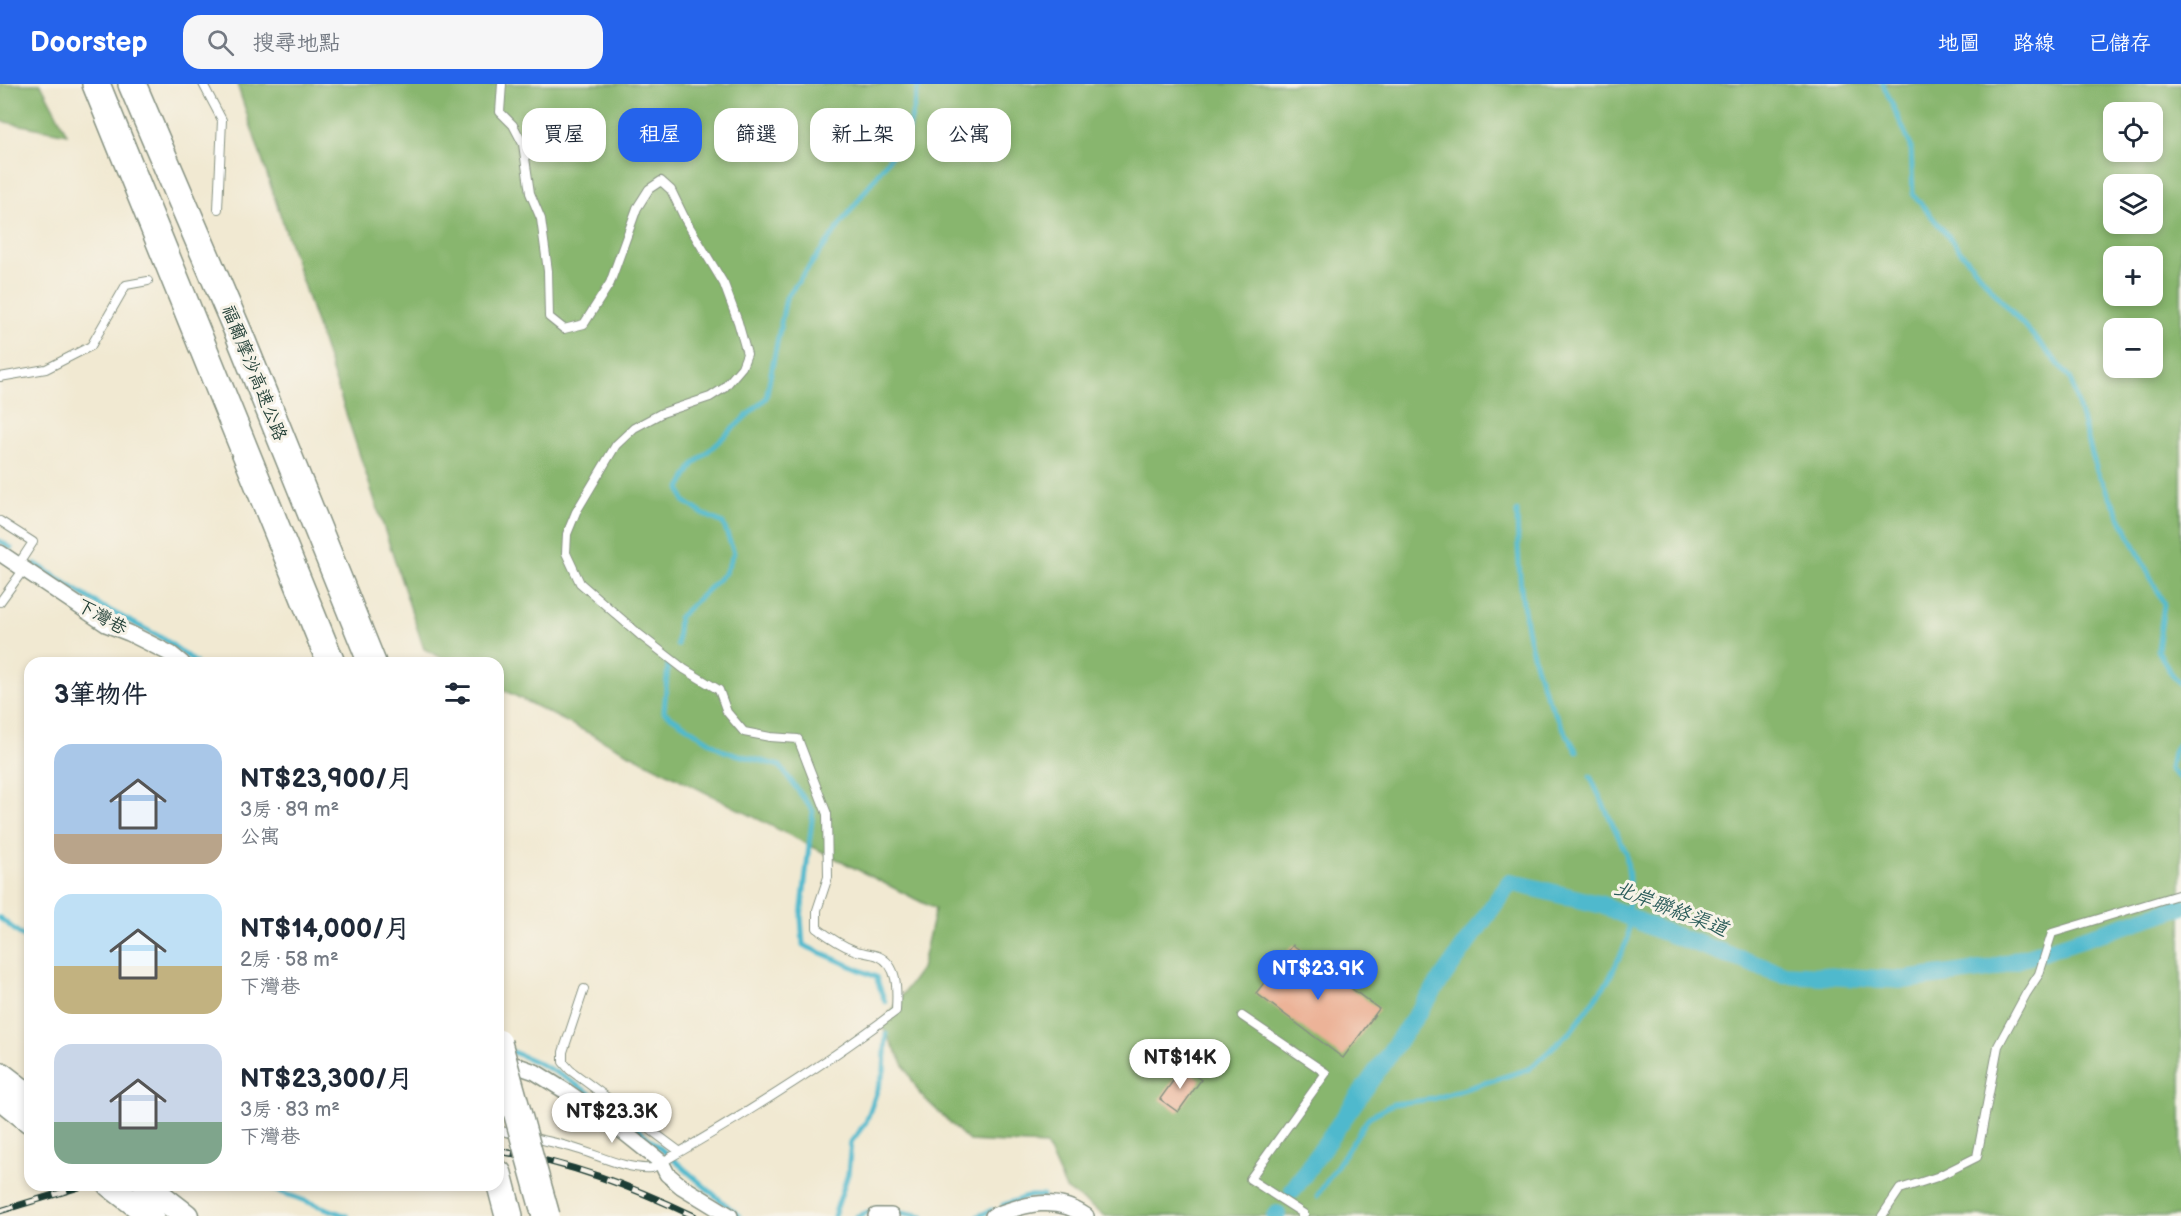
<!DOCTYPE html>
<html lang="zh-TW">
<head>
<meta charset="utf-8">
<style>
  body { margin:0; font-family:"Balsamiq Sans","LXGW WenKai TC",sans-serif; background:#f6f6f7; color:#1f2937; height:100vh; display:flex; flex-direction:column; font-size:22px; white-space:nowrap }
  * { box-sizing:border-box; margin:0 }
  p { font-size:20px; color:#747a83 }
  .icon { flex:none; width:33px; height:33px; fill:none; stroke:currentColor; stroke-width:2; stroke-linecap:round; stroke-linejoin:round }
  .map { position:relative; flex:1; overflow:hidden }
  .panel { position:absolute; left:24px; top:573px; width:480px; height:534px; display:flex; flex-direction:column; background:#fff; border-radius:18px; box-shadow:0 3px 9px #0003 }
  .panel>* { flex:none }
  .guide { position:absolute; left:522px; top:24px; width:570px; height:54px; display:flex; gap:12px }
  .tools { position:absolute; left:2103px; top:18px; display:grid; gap:12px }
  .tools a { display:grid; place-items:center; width:60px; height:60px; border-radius:12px; background:#fff; box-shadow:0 3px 9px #0003; font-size:30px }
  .price { position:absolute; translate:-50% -51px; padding:0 14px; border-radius:21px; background:#fff; color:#222; font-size:20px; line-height:39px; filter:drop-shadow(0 2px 3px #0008) }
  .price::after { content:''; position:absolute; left:50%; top:36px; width:18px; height:14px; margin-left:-9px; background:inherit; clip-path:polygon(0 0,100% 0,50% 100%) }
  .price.on { background:#2563eb; color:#fff }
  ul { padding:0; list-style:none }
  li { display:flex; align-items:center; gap:18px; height:150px; padding:0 30px }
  li span { display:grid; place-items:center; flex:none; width:168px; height:120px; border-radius:18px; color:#555 }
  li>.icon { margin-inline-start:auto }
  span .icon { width:72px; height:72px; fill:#fffc; stroke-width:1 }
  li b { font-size:26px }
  h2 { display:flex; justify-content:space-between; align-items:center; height:72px; padding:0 30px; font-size:26px }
  .chip { padding:0 21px; border-radius:18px; background:#fff; box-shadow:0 3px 9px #0003; font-size:21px; line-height:54px }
  .chip.on { background:#2563eb; color:#fff }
  header { display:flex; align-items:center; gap:36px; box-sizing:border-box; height:84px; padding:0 30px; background:#2563eb; color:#fff }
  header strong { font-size:28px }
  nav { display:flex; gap:33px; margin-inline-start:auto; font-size:21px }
  .search { width:420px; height:54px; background:#f6f6f7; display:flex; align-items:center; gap:15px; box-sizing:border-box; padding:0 21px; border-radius:18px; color:#747a83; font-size:22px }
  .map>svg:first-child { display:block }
  .forest { fill:#88b66e; stroke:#547a51; stroke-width:1.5; fill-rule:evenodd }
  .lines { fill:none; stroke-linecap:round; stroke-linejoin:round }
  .stream { stroke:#50b9cd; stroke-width:5 }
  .canal { stroke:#50b9cd; stroke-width:18 }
  .building { fill:#ecb398 }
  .service-casing { stroke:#889383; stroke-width:10 }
  .minor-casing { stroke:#889383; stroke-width:18 }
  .primary-casing { stroke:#889383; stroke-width:27 }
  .motorway-casing { stroke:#889383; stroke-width:30 }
  .service { stroke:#fff; stroke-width:8 }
  .minor { stroke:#fff; stroke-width:15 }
  .primary { stroke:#fff; stroke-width:24 }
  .motorway { stroke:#fff; stroke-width:27 }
  .rail-casing { stroke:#1f3d34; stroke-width:7 }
  .rail { stroke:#f7f3e8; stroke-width:4.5; stroke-dasharray:14; stroke-linecap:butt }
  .motorway-bridge-casing { stroke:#889383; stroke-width:30; stroke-linecap:butt }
  .motorway-bridge { stroke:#fff; stroke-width:27 }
  .labels { text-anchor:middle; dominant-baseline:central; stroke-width:6; stroke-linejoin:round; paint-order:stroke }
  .street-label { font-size:18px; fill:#1f3d34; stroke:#f7f3e8 }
  .water-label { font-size:20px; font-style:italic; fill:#2b5c5a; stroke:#f7f3e8 }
</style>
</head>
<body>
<header>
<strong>Doorstep</strong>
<div class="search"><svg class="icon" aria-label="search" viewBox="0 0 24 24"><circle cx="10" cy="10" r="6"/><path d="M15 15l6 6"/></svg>搜尋地點</div>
<nav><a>地圖</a><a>路線</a><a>已儲存</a></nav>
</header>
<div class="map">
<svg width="2181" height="1132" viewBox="0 0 2181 1132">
  <rect width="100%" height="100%" fill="#f7f3e8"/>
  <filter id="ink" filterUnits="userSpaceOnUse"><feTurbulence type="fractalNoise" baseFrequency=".0167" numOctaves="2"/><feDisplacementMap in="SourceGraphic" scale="12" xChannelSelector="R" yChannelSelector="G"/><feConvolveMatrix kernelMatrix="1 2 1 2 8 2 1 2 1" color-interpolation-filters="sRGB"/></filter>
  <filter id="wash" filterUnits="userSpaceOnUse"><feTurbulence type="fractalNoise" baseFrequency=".008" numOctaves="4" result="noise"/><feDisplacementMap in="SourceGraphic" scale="24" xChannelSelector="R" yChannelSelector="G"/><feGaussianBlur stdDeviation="1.35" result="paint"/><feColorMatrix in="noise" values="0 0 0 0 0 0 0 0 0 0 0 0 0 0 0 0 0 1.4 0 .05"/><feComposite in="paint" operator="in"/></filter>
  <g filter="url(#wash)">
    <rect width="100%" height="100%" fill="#f1e9d2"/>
    <!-- forest -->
    <path class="forest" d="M0,0H41L67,50L0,37Z
      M237,0H2181V1132H1105L1066,1105L1046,1061L969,1057L920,1010L881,940L921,885L935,825L498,603V579H452L424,565ZM2114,28H2152V68H2114ZM2114,100H2152V140H2114ZM2114,172H2152V212H2114ZM2114,244H2152V284H2114Z"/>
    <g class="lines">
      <!-- stream -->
      <path class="stream" d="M1883,0L1911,62L1913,110L1996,210L2070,293L2097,387L2164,520L2158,566L2168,585L2181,601
        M1517,427C1518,488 1522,545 1543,603C1551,625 1565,647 1577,668
        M0,457L11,464
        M36,480L101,522L164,555L196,579
        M677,561L679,533L725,489L734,469L723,439L703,430L684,417L680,404L693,381L766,314L786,214L908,49L919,0
        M668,580L664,628L724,667L780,682L813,727L801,833L803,861L876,893L885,918
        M2181,657L2173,668L2170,685L2181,696
        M0,834L30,858
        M510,967C598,1000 668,1073 739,1132
        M261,1101L347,1132
        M1317,1112L1369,1033L1393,1020L1433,1015L1529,985L1571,947L1608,897L1628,855L1629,794L1626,769L1590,692
        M1003,1121L1030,1112H1043
        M834,1132L848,1090L851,1058L866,1038L884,987L886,950
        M857,1132L879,1124L923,1132
        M978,1132L992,1126"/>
      <!-- canal -->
      <path class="canal" d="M1293,1106L1510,798L1602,821L1656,845L1782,890L1904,896L1989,885L2181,823
        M1275,1132L1277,1130"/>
    </g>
    <g id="blocks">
      <!-- building -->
      <path class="building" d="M1293,861L1379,925L1343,974L1256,909Z
        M1183,983L1201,996L1178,1028L1160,1015Z"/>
    </g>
  </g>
  <g filter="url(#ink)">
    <use href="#blocks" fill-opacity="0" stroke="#889383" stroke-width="1.5"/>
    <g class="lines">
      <defs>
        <path id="service" d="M203,0L222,36L218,125
          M502,0L500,28L513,41L523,60L530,109L541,135L548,187L549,233L564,245L584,240L610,199L637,124L649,105L661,97L671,106L686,137L724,200L738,238L747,270L742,283L724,304L710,313L662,329L634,344L616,361L576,428L567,450L566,469L580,499L640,551L684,585L719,606L727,628L744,648L770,653L798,655L827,730L828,793L817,826V844C829,853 840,861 854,866C861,869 870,869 878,872C899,881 897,907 896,927C819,985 736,1036 652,1084C624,1086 597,1070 570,1063C557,1059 543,1056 529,1053
          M0,293L46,285L91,262L126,201L148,197
          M0,437L33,458L18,481
          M0,518L24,485
          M584,905L563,968V978L570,986L679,1067
          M1242,932L1326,989L1250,1095L1304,1130L1302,1132
          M498,1046L517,1051
          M1882,1132L1900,1105L1937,1093L1977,1073L1998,962L2026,910L2039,890L2052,849L2181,810"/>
        <path id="minor" d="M0,469L106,540L129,549L171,570L182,579
          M501,976L535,988L567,1008L616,1042L661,1078L667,1090L681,1102L730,1132
          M876,1132H891
          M993,1132C1025,1120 1056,1111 1086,1132"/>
        <path id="primary" d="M0,990L30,1013
          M0,1013L30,1037
          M110,1101L151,1132
          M146,1101L186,1132"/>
        <path id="motorway" d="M96,0L331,579
          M132,0L239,250L372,579
          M498,1090L509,1132"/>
      </defs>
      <!-- service casing -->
      <use href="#service" class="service-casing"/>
      <!-- minor casing -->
      <use href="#minor" class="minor-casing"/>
      <!-- primary casing -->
      <use href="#primary" class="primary-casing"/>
      <!-- motorway casing -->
      <use href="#motorway" class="motorway-casing"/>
      <!-- service -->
      <use href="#service" class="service"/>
      <!-- minor -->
      <use href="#minor" class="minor"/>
      <!-- primary -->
      <use href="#primary" class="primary"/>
      <!-- motorway -->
      <use href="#motorway" class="motorway"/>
      <defs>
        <path id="rail" d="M498,1067C568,1078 631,1102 694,1132
          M0,1127L86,1101"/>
      </defs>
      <!-- rail casing -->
      <use href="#rail" class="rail-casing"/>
      <!-- rail -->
      <use href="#rail" class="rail"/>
      <defs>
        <path id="motorway-bridge" d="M498,959L546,1132"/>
      </defs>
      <!-- motorway-bridge casing -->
      <use href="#motorway-bridge" class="motorway-bridge-casing"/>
      <!-- motorway-bridge -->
      <use href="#motorway-bridge" class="motorway-bridge"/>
    </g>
  </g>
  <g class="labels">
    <!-- street labels -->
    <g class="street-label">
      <text transform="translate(254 289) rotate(68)">福爾摩沙高速公路</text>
      <text transform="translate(102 533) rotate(29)">下灣巷</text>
    </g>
    <!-- water labels -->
    <g class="water-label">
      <text transform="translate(1671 825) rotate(21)">北岸聯絡渠道</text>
    </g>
  </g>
</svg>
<div class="tools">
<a><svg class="icon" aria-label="locate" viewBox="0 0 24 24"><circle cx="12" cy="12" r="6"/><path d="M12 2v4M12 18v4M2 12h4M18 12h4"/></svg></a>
<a><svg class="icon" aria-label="layers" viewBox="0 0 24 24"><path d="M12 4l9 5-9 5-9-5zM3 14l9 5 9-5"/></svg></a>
<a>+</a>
<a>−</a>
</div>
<b class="price on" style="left:1318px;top:917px">NT$23.9K</b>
<b class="price" style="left:1180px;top:1006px">NT$14K</b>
<b class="price" style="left:612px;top:1060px">NT$23.3K</b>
<div class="guide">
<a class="chip">買屋</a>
<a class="chip on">租屋</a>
<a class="chip">篩選</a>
<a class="chip">新上架</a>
<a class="chip">公寓</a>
</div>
<section class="panel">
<h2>3筆物件<svg class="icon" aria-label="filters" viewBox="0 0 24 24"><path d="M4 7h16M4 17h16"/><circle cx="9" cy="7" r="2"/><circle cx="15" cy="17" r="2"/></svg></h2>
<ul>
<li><span style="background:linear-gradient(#a9c7e8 75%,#b9a48a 0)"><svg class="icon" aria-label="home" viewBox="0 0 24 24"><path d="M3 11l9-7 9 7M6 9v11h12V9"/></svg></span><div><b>NT$23,900/月</b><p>3房 · 89 m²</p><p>公寓</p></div></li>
<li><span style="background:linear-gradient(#bfe0f5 60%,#c2b280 0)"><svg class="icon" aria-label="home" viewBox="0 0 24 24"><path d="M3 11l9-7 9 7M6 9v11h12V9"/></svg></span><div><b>NT$14,000/月</b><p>2房 · 58 m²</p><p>下灣巷</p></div></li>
<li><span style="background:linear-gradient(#c9d6e8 65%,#7fa58c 0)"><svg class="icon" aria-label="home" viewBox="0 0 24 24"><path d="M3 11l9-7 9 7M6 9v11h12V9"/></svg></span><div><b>NT$23,300/月</b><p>3房 · 83 m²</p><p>下灣巷</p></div></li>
</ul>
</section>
</div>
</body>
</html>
